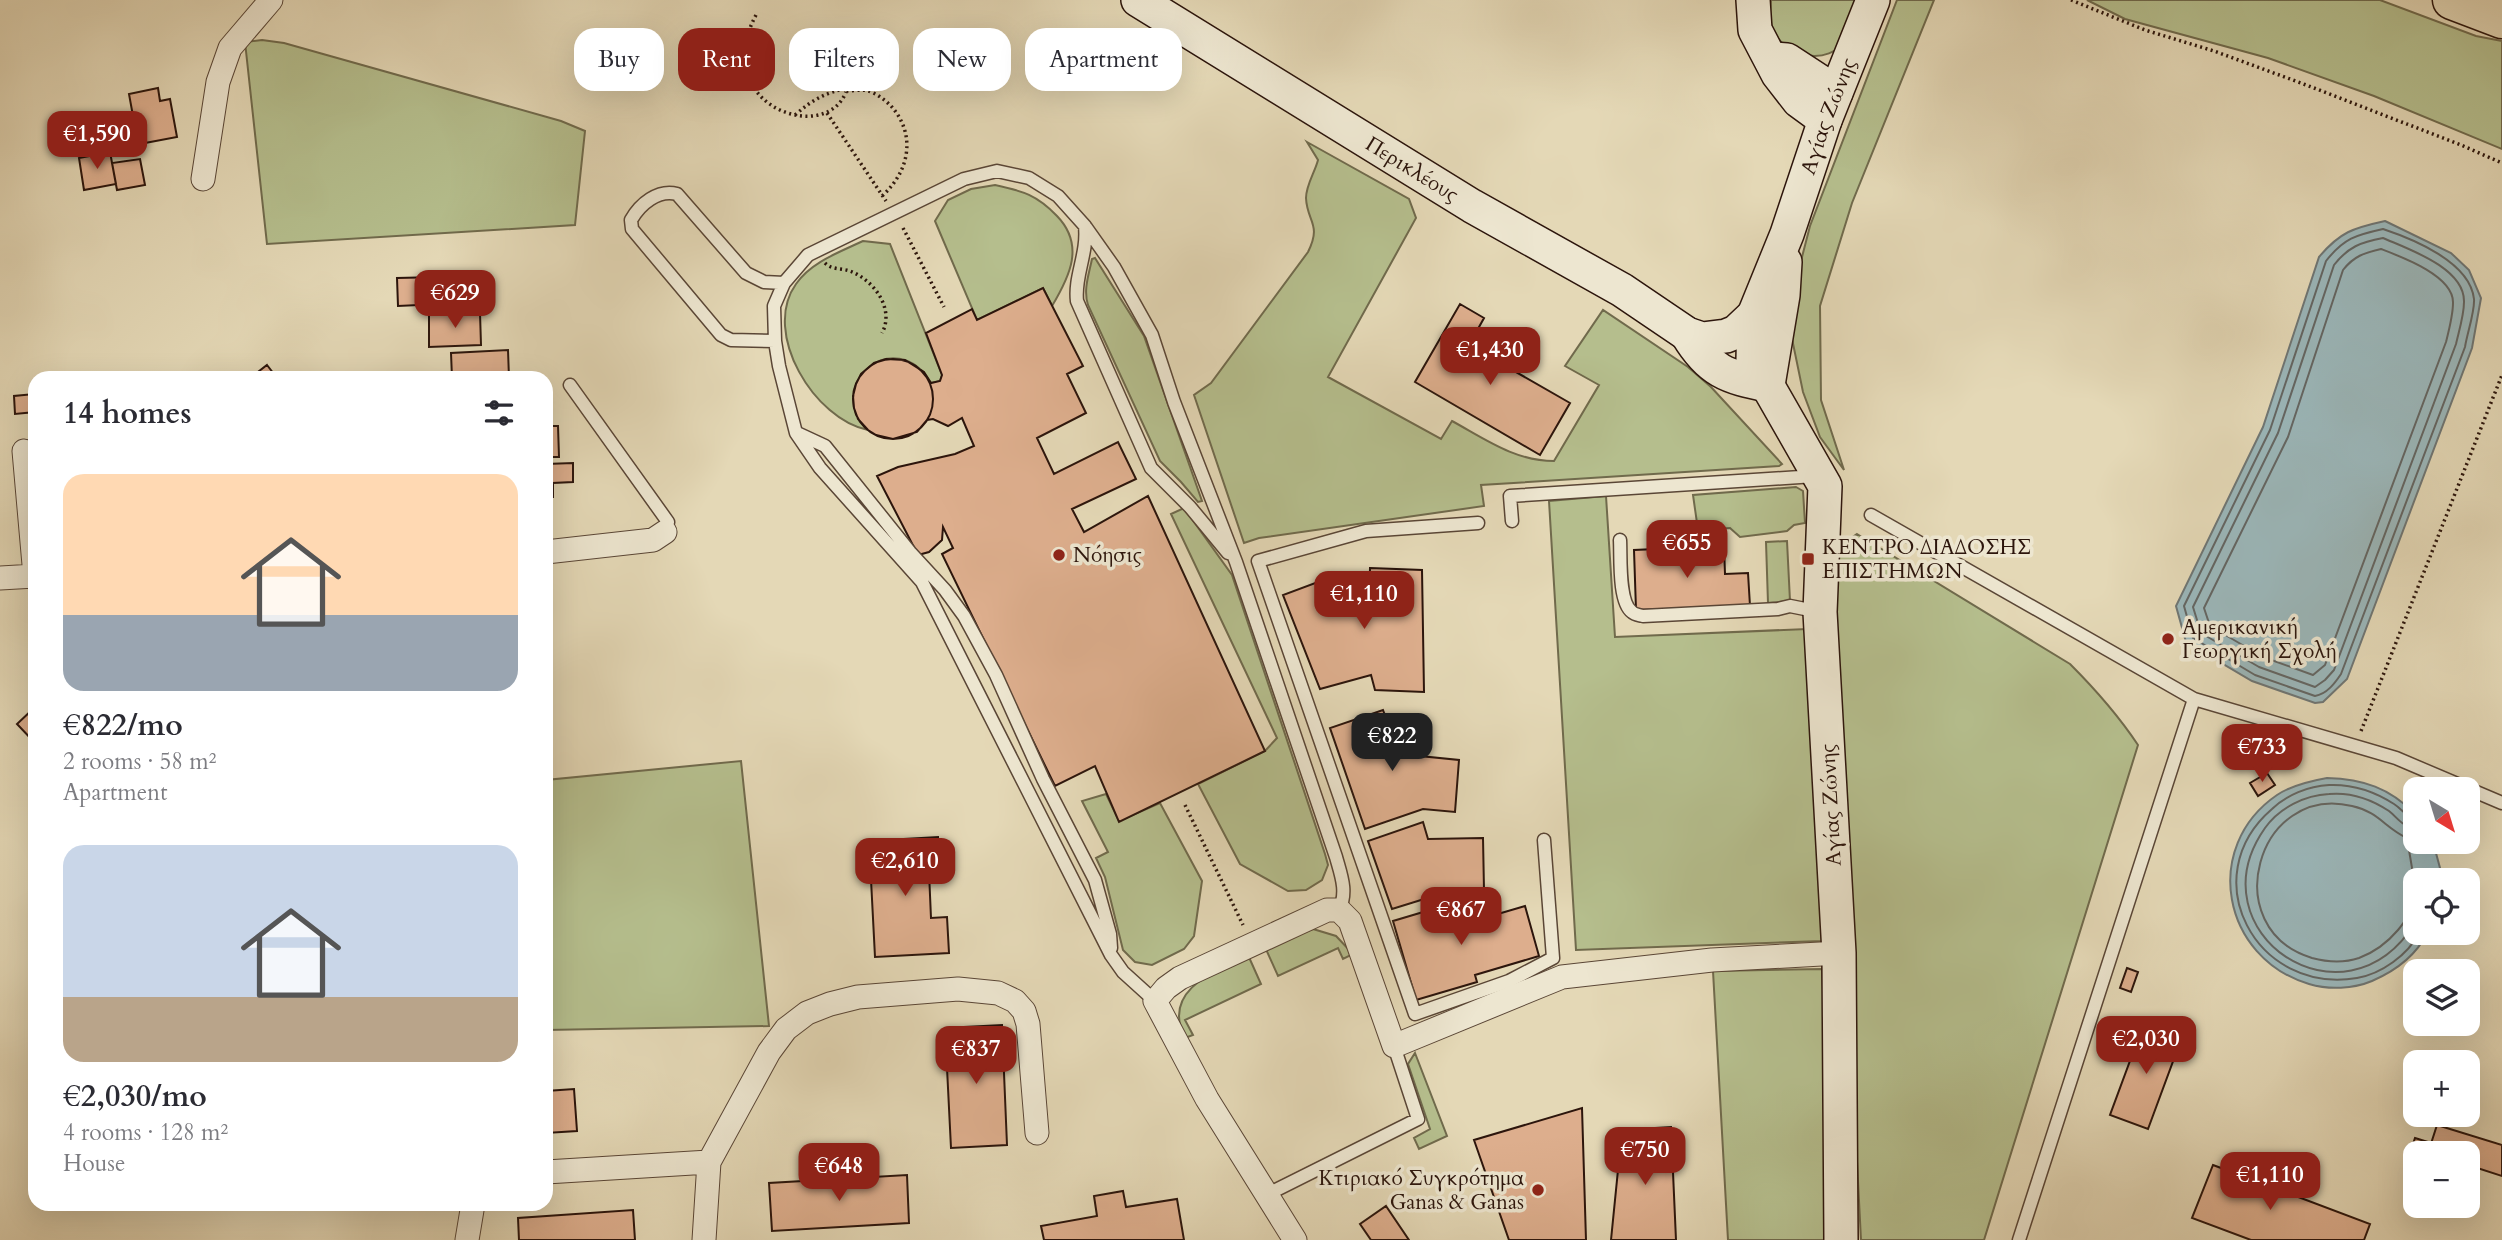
<!DOCTYPE html>
<html lang="en">
<head>
<meta charset="utf-8">
<style>
  body { margin:0; font-family:Cardo,serif; background:#f7f7f7; color:#2b2b33; height:100vh; display:flex; flex-direction:column; font-size:26px; white-space:nowrap }
  * { box-sizing:border-box; margin:0 }
  p { font-size:23px; color:#7c7c81 }
  .icon { flex:none; width:38px; height:38px; fill:none; stroke:currentColor; stroke-width:2; stroke-linecap:round; stroke-linejoin:round }
  .map { position:relative; flex:1; overflow:hidden }
  .sheet { position:absolute; left:28px; top:371px; width:525px; height:840px; display:flex; flex-direction:column; background:#fff; border-radius:21px; box-shadow:0 7px 28px #0002 }
  .sheet>* { flex:none }
  .hud { position:absolute; left:574px; top:28px; width:665px; height:63px; display:flex; gap:14px }
  .needle { width:46px; rotate:142deg }
  .buttons { position:absolute; left:2403px; top:777px; display:grid; gap:14px }
  .buttons a { display:grid; place-items:center; width:77px; height:77px; border-radius:14px; background:#fff; box-shadow:0 7px 28px #0002; font-size:35px }
  .price { position:absolute; translate:-50% -60px; padding:0 16px; border-radius:14px; background:#8f2418; color:#fff; font-size:23px; line-height:46px; filter:drop-shadow(0 2px 4px #0008) }
  .price::after { content:''; position:absolute; left:50%; top:42px; width:21px; height:16px; margin-left:-10px; background:inherit; clip-path:polygon(0 0,100% 0,50% 100%) }
  .price.active { background:#222; color:#fff }
  ul { padding:0; list-style:none }
  li { display:grid; align-content:center; gap:14px; height:371px; padding:0 35px }
  li span { display:grid; place-items:center; height:217px; border-radius:21px; color:#555 }
  li>.icon { margin-inline-start:auto }
  span .icon { width:126px; height:126px; fill:#fffc; stroke-width:1 }
  li b { font-size:30px }
  h2 { display:flex; justify-content:space-between; align-items:center; height:84px; padding:0 35px; font-size:30px }
  .tag { padding:0 24px; border-radius:21px; background:#fff; box-shadow:0 7px 28px #0002; font-size:24px; line-height:63px }
  .tag.active { background:#8f2418; color:#fff }
  .map>svg:first-child { display:block }
  .green { fill:#b5be8d; stroke:#706a4c; stroke-width:2 }
  .water { fill:#9bb7ba; stroke:#6f7674; stroke-width:2 }
  .lines { fill:none; stroke-linecap:round; stroke-linejoin:round }
  .shore { stroke:#646663; stroke-width:2 }
  .building { fill:#ddae8d; stroke:#2c150c; stroke-width:2 }
  .lane-casing { stroke:#5a4636; stroke-width:15 }
  .street-casing { stroke:#5a4636; stroke-width:25 }
  .secondary-casing { stroke:#2c150c; stroke-width:36 }
  .highway-casing { stroke:#2c150c; stroke-width:41 }
  .path { stroke:#2c150c; stroke-width:3.5; stroke-dasharray:2 3.5; stroke-linecap:butt }
  .lane { stroke:#ede6d0; stroke-width:12 }
  .street { stroke:#ede6d0; stroke-width:23 }
  .secondary { stroke:#ede6d0; stroke-width:33 }
  .highway { stroke:#e4d8b6; stroke-width:38 }
  .poi-dot { fill:#8f2418; stroke:#ede6d0; stroke-width:2.5 }
  .labels { text-anchor:middle; dominant-baseline:central; stroke-width:7; stroke-linejoin:round; paint-order:stroke }
  .street-label { font-size:21px; fill:#2c150c; stroke:#ede6d0 }
  .poi-label { font-size:21px; fill:#2c150c; stroke:#ede6d0; text-anchor:start }
</style>
</head>
<body>
<div class="map">
<svg width="2502" height="1240" viewBox="0 0 2502 1240">
  <rect width="100%" height="100%" fill="#e4d8b6"/>
  <filter id="stains"><feTurbulence type="fractalNoise" baseFrequency=".00286" numOctaves="4"/><feColorMatrix values="0 0 0 0 .2 0 0 0 0 .09 0 0 0 0 .02 0 0 0 .5 -.17"/></filter>
  <radialGradient id="worn" r=".72"><stop offset=".6" stop-color="#630" stop-opacity="0"/><stop offset="1" stop-color="#630" stop-opacity=".3"/></radialGradient>
  <!-- green -->
  <path class="green" d="M1771,0H1863C1858,12 1854,29 1846,40C1828,66 1787,58 1774,32C1769,22 1770,11 1771,0Z
    M1897,0H1934L1852,203L1820,306L1821,400L1844,470L1820,437L1803,392L1790,329L1794,288L1810,226Z
    M2087,0H2380L2476,36L2502,41V149L2374,96L2268,58L2125,19Z
    M262,40L284,43L561,121L585,131L575,225L267,244L245,42Z
    M1307,142L1409,199L1416,218L1328,377L1441,439L1452,421C1485,439 1515,461 1554,461L1599,385L1565,366L1603,310L1688,367L1711,387L1782,464L1779,466L1481,485L1484,506L1259,538L1244,543L1194,395L1211,383L1308,252C1322,224 1307,222 1306,198C1306,185 1315,172 1318,160Z
    M995,185C1023,191 1037,195 1057,216C1085,245 1070,276 1052,306L1043,288L977,320L935,221L948,200L971,189Z
    M863,241L890,244L942,375L940,381L931,383C895,323 822,386 868,430C815,420 761,333 796,284C811,262 840,252 863,241Z
    M1095,258L1144,336L1202,501L1198,502L1181,482L1160,461L1088,305C1083,290 1089,274 1092,259Z
    M1796,487L1803,491L1805,523L1794,525L1787,531L1740,537L1730,528L1698,530L1693,495Z
    M1606,496L1615,637L1807,629L1822,941L1576,950L1549,501Z
    M1184,508L1232,575L1325,854L1328,865L1322,880L1306,890L1288,891L1240,864L1198,784L1265,751L1277,738L1171,514Z
    M1857,534L2070,664C2096,690 2118,715 2138,745L1984,1240H1861L1835,729L1834,550Z
    M1787,541L1790,601L1768,603L1766,542Z
    M741,761L769,1026L546,1030V780Z
    M1106,794L1119,821L1160,803L1202,881L1194,936L1184,949L1152,965L1135,962L1123,950L1105,877L1096,858L1108,852L1082,801Z
    M1313,929L1336,936L1353,954L1343,959L1338,948L1278,976L1265,947Z
    M1248,955L1261,984L1185,1020L1193,1035L1185,1038C1161,991 1214,971 1248,955Z
    M1822,969L1831,1164L1828,1240H1728L1713,971Z
    M1415,1053L1447,1136L1419,1149L1414,1138L1430,1129L1408,1064Z"/>
  <!-- water -->
  <path class="water" d="M2385,221L2451,253L2469,270L2481,298L2472,348L2347,679L2323,702L2315,703L2252,681L2186,642L2176,606L2263,427L2319,257C2340,232 2353,228 2385,221Z
    M2327,778C2363,779 2390,788 2415,814V842H2433L2440,868V880H2415V933H2427C2416,956 2395,971 2372,981C2353,989 2329,990 2309,984C2222,958 2201,847 2277,795C2292,785 2310,781 2327,778Z"/>
  <g class="lines">
    <!-- shore -->
    <path class="shore" d="M2383,229C2413,239 2470,262 2474,299C2475,311 2467,334 2465,347L2341,674C2335,683 2327,694 2315,696L2255,675L2193,638L2184,606L2270,430L2326,261C2344,238 2356,235 2383,229Z
      M2383,238C2408,249 2465,268 2464,302C2464,315 2459,331 2456,344L2334,670L2325,680L2315,687L2259,667L2201,633L2193,607L2278,433L2334,265C2348,247 2361,242 2383,238Z
      M2381,249C2402,257 2454,276 2453,303C2453,315 2449,330 2446,342L2325,665L2313,675L2263,657L2210,626L2204,608L2288,437L2343,270C2354,256 2364,253 2381,249Z
      M2415,818C2406,817 2402,809 2394,804C2374,791 2353,784 2329,785C2308,786 2287,795 2272,809C2193,877 2256,995 2357,978C2381,974 2408,955 2419,933
      M2415,827C2402,827 2398,818 2389,811C2371,799 2351,792 2329,794C2305,795 2279,808 2265,828C2192,932 2344,1036 2415,923
      M2415,886L2407,838C2385,828 2379,812 2352,806C2257,783 2216,929 2312,958C2327,962 2344,963 2359,958C2375,952 2387,943 2398,930C2404,923 2407,916 2415,910"/>
  </g>
  <!-- building -->
  <path class="building" d="M158,88L160,101L170,99L177,137L129,146L123,118L133,116L129,94Z
    M110,152L116,184L84,190L79,158Z
    M140,159L145,185L117,190L112,163Z
    M439,277L440,304L398,306L397,278Z
    M1043,288L1083,366L1067,374L1086,413L1037,438L1054,474L1118,442L1136,479L1072,509L1084,532L1148,496L1265,751L1119,822L1095,766L1055,786L942,554L953,548L943,527L942,540L929,552L918,555L877,476L898,467L955,454L974,446L962,418L948,426L933,419L927,420L917,432L893,439L876,435L868,430L858,419L854,408L853,396L856,384L861,374L874,363L886,359L905,360L924,372L931,383L940,381L942,375L926,333L972,309L977,320Z
    M1460,304L1484,318L1469,345L1570,403L1540,455L1415,382Z
    M480,313L481,345L429,347V315Z
    M508,350L509,378H452L451,353Z
    M853 399a40 40 0 1 1 80 0a40 40 0 1 1-80 0Z
    M267,365L277,378H250Z
    M34,394L35,412L15,414L14,396Z
    M546,426H558L559,457H546Z
    M573,463V482L553,483V497H546V464Z
    M1724,546L1725,574L1748,573L1750,606L1636,610L1634,550Z
    M1370,568L1422,570L1424,692L1375,690L1371,675L1320,689L1283,595L1334,576L1349,613L1369,610Z
    M33,709L35,711V743L17,724Z
    M1383,710L1400,754L1459,760L1455,812L1423,809L1365,829L1330,728Z
    M2267,773L2275,785L2258,796L2250,783Z
    M1423,822L1428,839L1483,838L1484,890L1450,891L1392,909L1368,841Z
    M938,837L939,872H929L931,918L947,917L949,953L875,957L869,841Z
    M1450,904L1457,926L1525,906L1539,956L1475,975L1477,982L1416,1000L1393,921Z
    M2127,968L2138,972L2131,992L2120,988Z
    M2144,1023L2182,1037L2148,1129L2110,1115Z
    M1002,1025L1007,1145L951,1148L945,1028Z
    M574,1089L577,1131L546,1133V1091Z
    M1582,1108L1586,1240H1509L1474,1140Z
    M2437,1125L2502,1145V1176L2468,1165V1153H2428Z
    M1671,1127L1676,1240H1611L1622,1130Z
    M2415,1138L2431,1143L2428,1153H2415V1164L2407,1162Z
    M2213,1165L2370,1224L2364,1240H2251L2192,1218Z
    M907,1175L909,1223L772,1231L769,1183Z
    M1123,1191L1126,1207L1177,1199L1184,1240H1044L1041,1226L1097,1216L1094,1196Z
    M1386,1206L1409,1240H1371L1360,1224Z
    M633,1210L635,1240H519L518,1218Z"/>
  <g class="lines">
    <defs>
      <path id="lane" d="M1085,226C1088,254 1074,276 1077,301L1151,468L1190,507L1228,553
        M775,341L731,340L721,335L632,229L631,220C640,204 658,189 677,194L746,273L764,282L784,283
        M570,385L668,522L665,532
        M797,433L825,446L910,552L945,590L964,616L996,675L1043,779L1095,880L1110,934L1111,948
        M1871,515L2194,699L2396,758L2502,803
        M1512,521L1510,496L1815,476
        M1478,523L1366,531L1258,561L1415,1014L1509,981L1553,958L1544,840
        M1620,540C1621,556 1618,602 1632,612C1635,615 1640,615 1643,616L1778,609L1790,606L1820,612
        M1155,1001L1123,972L1111,955L922,582L820,468L796,433L779,366L775,341L774,306L784,283L808,255L964,179L997,171L1029,178L1058,196L1085,226L1114,267L1152,335L1174,402L1236,562L1336,857C1341,875 1348,892 1339,910
        M1266,1195L1418,1119L1394,1046
        M2019,1240L2194,699"/>
      <path id="street" d="M203,179L218,82L230,48L271,0
        M24,451L35,576
        M546,552L653,540L665,532
        M0,578L35,576
        M546,1172L709,1162
        M467,1240L473,1204
        M704,1240L709,1162L769,1052L786,1029L807,1013L830,1004L858,997L958,989L998,993L1015,1001L1024,1011L1028,1024L1037,1133
        M1295,1240L1207,1099L1155,1001L1166,988L1180,978L1327,910H1339L1350,921L1394,1046L1562,977L1712,960L1839,953"/>
      <g id="secondary">
        <path id="s1" d="M1138,0L1472,206L1622,290L1687,334L1702,339L1726,336L1736,332L1754,315"/>
        <path d="M1753,0L1755,30L1778,74L1799,101L1825,120"/>
        <path d="M1772,59L1787,60L1836,92"/>
        <path d="M1687,334C1709,371 1727,377 1768,385"/>
        <path d="M1768,385L1783,295L1785,262"/>
        <path id="s2" d="M1841,1240L1839,953L1820,612L1825,486L1753,360L1754,315L1787,234L1825,120L1873,0"/>
      </g>
      <path id="highway" d="M2452,0L2502,19"/>
    </defs>
    <!-- lane casing -->
    <use href="#lane" class="lane-casing"/>
    <!-- street casing -->
    <use href="#street" class="street-casing"/>
    <!-- secondary casing -->
    <use href="#secondary" class="secondary-casing"/>
    <!-- highway casing -->
    <use href="#highway" class="highway-casing"/>
    <!-- path -->
    <path class="path" d="M2071,0L2145,30L2214,51L2301,83L2461,145L2502,163
      M756,15C708,105 825,146 846,92
      M827,113L886,201
      M795,115C812,100 826,92 849,88L846,91C853,91 862,89 868,91C876,93 885,100 891,106C917,135 909,172 882,196
      M903,228L944,307
      M825,263C832,270 841,268 850,271C874,280 895,309 882,333
      M2361,731L2502,375
      M1185,805L1243,925"/>
    <!-- lane -->
    <use href="#lane" class="lane"/>
    <!-- street -->
    <use href="#street" class="street"/>
    <!-- secondary -->
    <use href="#secondary" class="secondary"/>
    <!-- highway -->
    <use href="#highway" class="highway"/>
  </g>
  <!-- markers -->
  <g class="poi-dot">
    <circle cx="1059" cy="555" r="7"/>
    <rect x="1801" y="552" width="14" height="14" rx="3.5"/>
    <circle cx="2168" cy="639" r="7"/>
    <circle cx="1538" cy="1190" r="7"/>
  </g>
  <g class="labels">
    <!-- street labels -->
    <g class="street-label">
      <text stroke="none"><textPath href="#s2" startOffset="1157">Αγίας Ζώνης</textPath></text>
      <text stroke="none"><textPath href="#s1" startOffset="322">Περικλέους</textPath></text>
      <text transform="translate(1831 805) rotate(-93)">Αγίας Ζώνης</text>
    </g>
    <!-- poi labels -->
    <g class="poi-label">
      <text x="1822" y="547">ΚΕΝΤΡΟ ΔΙΑΔΟΣΗΣ<tspan x="1822" dy="24">ΕΠΙΣΤΗΜΩΝ</tspan></text>
      <text x="1073" y="555">Νόησις</text>
      <text x="2182" y="627">Αμερικανική<tspan x="2182" dy="24">Γεωργική Σχολή</tspan></text>
      <text x="1524" y="1178" text-anchor="end">Κτιριακό Συγκρότημα<tspan x="1524" dy="24">Ganas &amp; Ganas</tspan></text>
    </g>
  </g>
  <rect width="100%" height="100%" filter="url(#stains)"/>
  <rect width="100%" height="100%" fill="url(#worn)"/>
</svg>
<div class="buttons">
<a><svg class="needle" viewBox="-14 -14 28 28"><path d="M0-13l5 13h-10z" fill="#e53935"/><path d="M0 13l5-13h-10z" fill="#7c7c81"/></svg></a>
<a><svg class="icon" aria-label="locate" viewBox="0 0 24 24"><circle cx="12" cy="12" r="6"/><path d="M12 2v4M12 18v4M2 12h4M18 12h4"/></svg></a>
<a><svg class="icon" aria-label="layers" viewBox="0 0 24 24"><path d="M12 4l9 5-9 5-9-5zM3 14l9 5 9-5"/></svg></a>
<a>+</a>
<a>−</a>
</div>
<b class="price" style="left:97px;top:171px">€1,590</b>
<b class="price" style="left:455px;top:330px">€629</b>
<b class="price" style="left:1490px;top:387px">€1,430</b>
<b class="price" style="left:1687px;top:580px">€655</b>
<b class="price" style="left:1364px;top:631px">€1,110</b>
<b class="price active" style="left:1392px;top:773px">€822</b>
<b class="price" style="left:2262px;top:784px">€733</b>
<b class="price" style="left:905px;top:898px">€2,610</b>
<b class="price" style="left:1461px;top:947px">€867</b>
<b class="price" style="left:2146px;top:1076px">€2,030</b>
<b class="price" style="left:976px;top:1086px">€837</b>
<b class="price" style="left:1645px;top:1187px">€750</b>
<b class="price" style="left:839px;top:1203px">€648</b>
<b class="price" style="left:2270px;top:1212px">€1,110</b>
<div class="hud">
<a class="tag">Buy</a>
<a class="tag active">Rent</a>
<a class="tag">Filters</a>
<a class="tag">New</a>
<a class="tag">Apartment</a>
</div>
<section class="sheet">
<h2>14 homes<svg class="icon" aria-label="filters" viewBox="0 0 24 24"><path d="M4 7h16M4 17h16"/><circle cx="9" cy="7" r="2"/><circle cx="15" cy="17" r="2"/></svg></h2>
<ul>
<li><span style="background:linear-gradient(#ffd9b3 65%,#9aa5b1 0)"><svg class="icon" aria-label="home" viewBox="0 0 24 24"><path d="M3 11l9-7 9 7M6 9v11h12V9"/></svg></span><div><b>€822/mo</b><p>2 rooms · 58 m²</p><p>Apartment</p></div></li>
<li><span style="background:linear-gradient(#c9d6e8 70%,#b9a48a 0)"><svg class="icon" aria-label="home" viewBox="0 0 24 24"><path d="M3 11l9-7 9 7M6 9v11h12V9"/></svg></span><div><b>€2,030/mo</b><p>4 rooms · 128 m²</p><p>House</p></div></li>
</ul>
</section>
</div>
</body>
</html>
